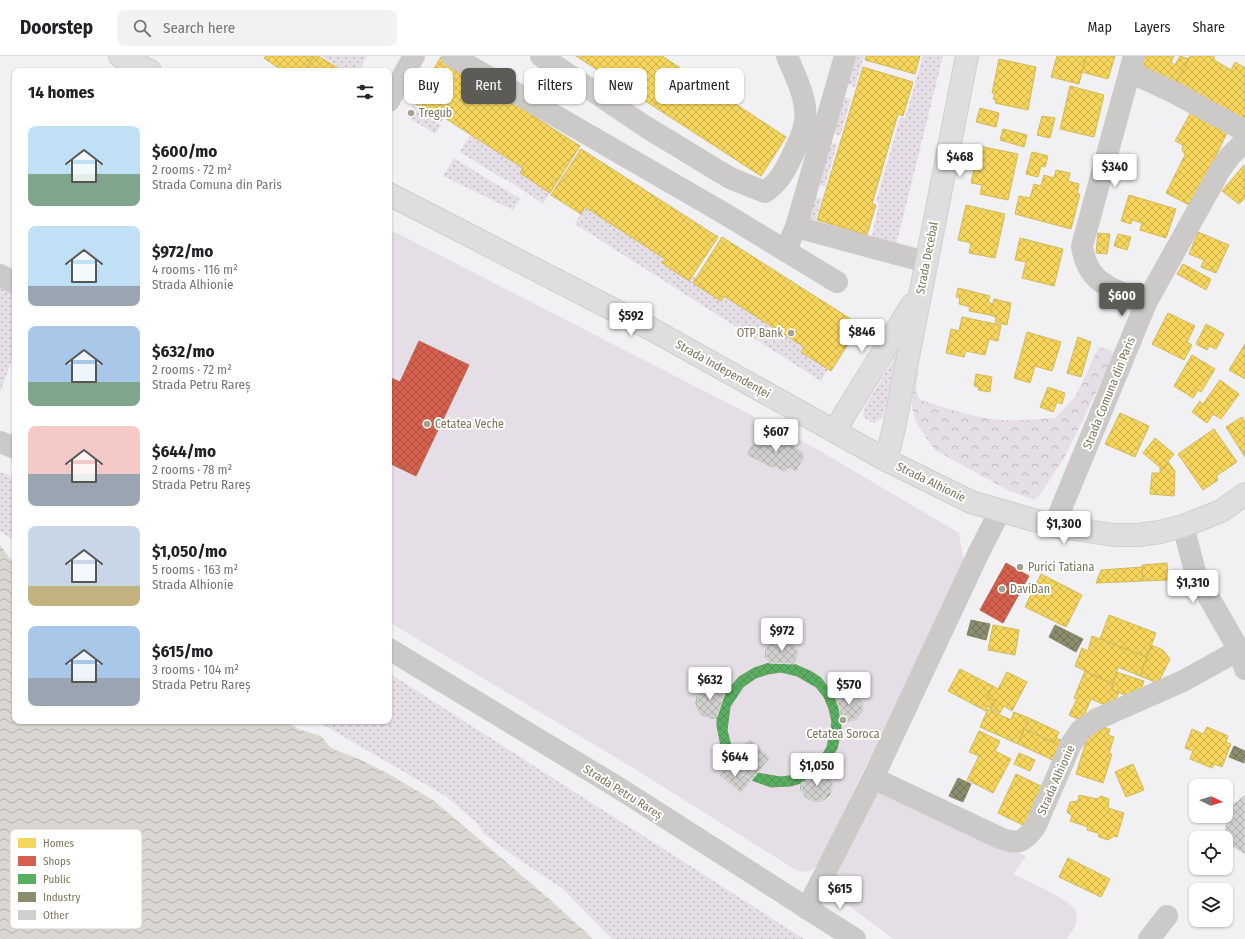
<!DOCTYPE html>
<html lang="en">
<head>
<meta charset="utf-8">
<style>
  body { margin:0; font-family:"Fira Sans Condensed",sans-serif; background:#f2f2f2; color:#202124; height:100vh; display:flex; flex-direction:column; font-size:15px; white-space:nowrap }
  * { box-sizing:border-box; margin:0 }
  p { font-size:13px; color:#757577 }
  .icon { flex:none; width:22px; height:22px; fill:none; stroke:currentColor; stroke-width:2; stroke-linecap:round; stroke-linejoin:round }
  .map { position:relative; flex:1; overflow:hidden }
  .drawer { position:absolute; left:12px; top:12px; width:380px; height:656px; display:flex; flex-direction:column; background:#fff; border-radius:8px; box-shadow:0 1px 3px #0004 }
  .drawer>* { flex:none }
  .hud { position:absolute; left:404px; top:12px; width:380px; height:36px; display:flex; gap:8px }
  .needle { width:26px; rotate:95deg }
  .tools { position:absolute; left:1189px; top:723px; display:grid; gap:8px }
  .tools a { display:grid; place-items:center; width:44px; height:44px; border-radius:8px; background:#fff; box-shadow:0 1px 3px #0004; font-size:20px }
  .price { position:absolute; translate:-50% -34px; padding:0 9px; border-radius:4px; background:#fff; color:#222; font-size:13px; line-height:26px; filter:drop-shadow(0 1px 2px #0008) }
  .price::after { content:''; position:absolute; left:50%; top:24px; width:12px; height:9px; margin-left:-6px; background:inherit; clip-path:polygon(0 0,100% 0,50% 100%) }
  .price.on { background:#5c5b55; color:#fff }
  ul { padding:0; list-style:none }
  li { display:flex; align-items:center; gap:12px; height:100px; padding:0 16px }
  li span { display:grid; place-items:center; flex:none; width:112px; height:80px; border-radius:8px; color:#555 }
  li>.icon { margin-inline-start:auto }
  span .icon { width:48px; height:48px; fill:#fffc; stroke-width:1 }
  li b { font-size:17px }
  h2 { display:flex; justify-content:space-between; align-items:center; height:48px; padding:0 16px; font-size:17px }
  .pill { padding:0 14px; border-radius:8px; background:#fff; box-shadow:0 1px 3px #0004; font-size:14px; line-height:36px }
  .pill.on { background:#5c5b55; color:#fff }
  header { display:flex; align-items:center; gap:24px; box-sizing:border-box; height:56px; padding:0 20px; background:#fff; border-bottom:1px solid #e0e0e0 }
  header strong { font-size:19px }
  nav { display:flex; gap:22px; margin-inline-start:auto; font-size:14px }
  .search { width:280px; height:36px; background:#f2f2f2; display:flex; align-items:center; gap:10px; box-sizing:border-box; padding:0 14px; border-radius:8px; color:#757577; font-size:15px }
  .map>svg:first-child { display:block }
  .grass { fill:url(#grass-dots) }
  .forest { fill:url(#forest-crowns) }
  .green { fill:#e5dee6 }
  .water { fill:url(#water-waves) }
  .homes { fill:url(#homes-cross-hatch); stroke:#d2b95c }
  .shops { fill:url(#shops-cross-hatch); stroke:#bb6752 }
  .public { fill:url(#public-cross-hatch); stroke:#649e60; fill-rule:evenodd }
  .industry { fill:url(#industry-cross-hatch); stroke:#888669 }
  .building { fill:url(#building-cross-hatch); stroke:#e0e0e2 }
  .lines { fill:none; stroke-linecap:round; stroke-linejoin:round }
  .major-casing { stroke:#cfcfce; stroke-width:24 }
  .minor { stroke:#cbcac8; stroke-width:22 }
  .major { stroke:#dedede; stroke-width:22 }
  .poi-dot { fill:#a6a191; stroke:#fff; stroke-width:1.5 }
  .labels { text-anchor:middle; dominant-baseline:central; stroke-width:4; stroke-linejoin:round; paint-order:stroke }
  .poi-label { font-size:12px; fill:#7d775c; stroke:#fff; text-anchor:start }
  .street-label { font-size:12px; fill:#7d775c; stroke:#fff }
  .key { fill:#fff; stroke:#d8d6ce; stroke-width:1 }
  .key-label { font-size:11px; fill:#7d775c }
</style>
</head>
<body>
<header>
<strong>Doorstep</strong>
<div class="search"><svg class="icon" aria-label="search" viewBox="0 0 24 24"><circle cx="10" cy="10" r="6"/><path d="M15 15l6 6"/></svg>Search here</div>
<nav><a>Map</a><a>Layers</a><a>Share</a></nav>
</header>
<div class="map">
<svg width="1245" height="883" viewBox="0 0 1245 883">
  <defs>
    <pattern id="grass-dots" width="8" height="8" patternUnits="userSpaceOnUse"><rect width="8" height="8" fill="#e5dee6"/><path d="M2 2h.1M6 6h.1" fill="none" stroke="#bfb9be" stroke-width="1.8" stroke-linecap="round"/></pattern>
    <pattern id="forest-crowns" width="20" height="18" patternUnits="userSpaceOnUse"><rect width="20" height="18" fill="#e5dee6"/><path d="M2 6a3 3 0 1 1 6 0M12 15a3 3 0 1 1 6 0" fill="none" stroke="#bfb9be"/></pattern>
    <pattern id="water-waves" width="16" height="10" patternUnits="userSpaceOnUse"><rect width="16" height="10" fill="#dad6d1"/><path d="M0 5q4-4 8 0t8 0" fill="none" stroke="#b6b2ad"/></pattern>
    <pattern id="homes-cross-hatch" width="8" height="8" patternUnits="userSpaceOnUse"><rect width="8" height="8" fill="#f6d55c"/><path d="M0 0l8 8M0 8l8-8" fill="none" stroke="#ccb24f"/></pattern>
    <pattern id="shops-cross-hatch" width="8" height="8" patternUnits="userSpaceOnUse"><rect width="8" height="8" fill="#d6604d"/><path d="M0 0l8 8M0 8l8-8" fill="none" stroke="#aa5141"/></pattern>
    <pattern id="public-cross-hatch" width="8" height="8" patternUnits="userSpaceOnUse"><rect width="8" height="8" fill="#5aae61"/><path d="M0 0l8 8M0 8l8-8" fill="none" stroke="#509253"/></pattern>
    <pattern id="industry-cross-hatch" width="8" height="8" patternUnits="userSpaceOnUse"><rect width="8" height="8" fill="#8c8c6e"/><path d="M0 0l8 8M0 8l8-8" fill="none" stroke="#72725a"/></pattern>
    <pattern id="building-cross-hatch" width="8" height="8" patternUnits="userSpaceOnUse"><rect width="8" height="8" fill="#d1d0cf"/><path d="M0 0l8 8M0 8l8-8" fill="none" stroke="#afaeab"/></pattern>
  </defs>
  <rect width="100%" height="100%" fill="#f1f0f3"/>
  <!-- grass -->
  <path class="grass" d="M322,0H367L359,15H345Z
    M854,0H864L855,31L846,28Z
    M923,0H943L895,193L807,166L812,140L822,143L815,165L871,183L879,148L876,146L900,62H905Z
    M842,41L851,43L840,80L831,76Z
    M413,49L439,65L438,67L441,69L435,78L406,60Z
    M470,79L523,112L520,118L550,137L543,148L506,123L505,124L460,96Z
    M827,86L837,88L825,131L815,128Z
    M454,102L520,143L513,154L443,120Z
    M585,151L665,203L662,207L689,225L693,220L696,222L693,227L721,245L724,240L804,291L801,296L828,313L821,325L575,168Z
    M0,231L15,239V296L0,336Z
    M900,292L883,361L875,367C870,366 866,364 863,359L865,351Z
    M0,416L15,422V485L0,475Z
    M389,617L804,883H612L563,833L517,802L483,777L478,768L447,741L317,665H389Z"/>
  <!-- forest -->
  <path class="forest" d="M1099,291L1116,296L1064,402L1042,436L1034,444L1009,435L935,394L916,367L912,351L913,317L918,313L916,336L920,344C946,352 972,361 999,364C1017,365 1036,363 1055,362L1075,341Z"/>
  <!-- green -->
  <path class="green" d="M389,173L815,392L959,477L964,508L819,806C814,815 806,818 796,814L630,710L389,566Z
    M881,729L1026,800L1013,818C1025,824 1070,843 1075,854C1080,865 1073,875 1066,883H894L839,843L834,836L835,822Z"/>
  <!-- water -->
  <path class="water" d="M0,489L15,509V665H284L301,674L321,680L331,692L359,703L387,717L433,744L547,841L593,883H0Z"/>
  <!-- homes -->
  <path class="homes" d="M266,0H313L314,1L304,15H283L264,2Z
    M318,0L343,15H304L314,0Z
    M576,0H662L786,81L761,120Z
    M866,0H920L915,18L865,4Z
    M1057,0H1086L1079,28L1051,21Z
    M1086,0H1115L1108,23L1082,16Z
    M1144,0H1174L1171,6L1175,9L1180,0L1189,3L1174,31L1138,10Z
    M1190,0H1214V4L1231,14L1235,6L1245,12V64L1174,31Z
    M441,1L580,90L550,137L520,117L523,112L443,61L441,65L413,46Z
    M999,3L1036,11L1028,54L995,47L996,44L993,43L995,38L992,37Z
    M863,11L913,26L903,60L898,58L872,148L876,149L867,179L817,164Z
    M1070,30L1104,39L1094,81L1060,73Z
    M980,52L999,57L996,71L976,66Z
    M1191,56L1228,75L1191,150L1166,137L1185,99L1182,93L1183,89L1175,85Z
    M1042,60L1055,62L1050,82L1037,79Z
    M1003,73L1027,79L1024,91L1000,84Z
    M979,90L1018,98L1008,144L980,138L982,129L971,127Z
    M581,93L718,181L689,225L662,207L665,203L585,151L581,158L551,139Z
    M1032,96L1048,100L1045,111L1041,110L1038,121L1026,118Z
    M1244,109L1245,142L1239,148L1222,135Z
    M1056,114L1070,117L1068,125L1079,128L1077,138H1080L1071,173L1015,158L1019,140L1030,142L1034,128L1041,130L1044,119L1054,122Z
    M1129,139L1176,153L1166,182L1140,174L1142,167L1132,164L1131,168L1121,165Z
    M966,149L1005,158L995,202L969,197L971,187L958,184Z
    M1198,176L1229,189L1216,217L1201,211L1204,204L1189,198Z
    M1098,177L1110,178L1107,198L1096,197Z
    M1118,178L1131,181L1127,194L1114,190Z
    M722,181L860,269L831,315L801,296L804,291L724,240L721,245L693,227Z
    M1020,182L1063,193L1054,230L1022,222L1026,206L1015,204Z
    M1183,208L1211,223L1206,234L1177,218Z
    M958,232L990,240L988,246L993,248L990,259L969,255L970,251L959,248L960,242L956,241Z
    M994,243L1011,247L1007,269L995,266L996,261L990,259Z
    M1168,257L1195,270L1187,286L1192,289L1184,304L1152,288Z
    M962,261L1001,269L998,285L989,283L985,299L966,295L964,301L946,297L951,273L959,275Z
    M1206,268L1224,278L1216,293L1209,290L1207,294L1196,288Z
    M1027,276L1061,286L1052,315L1035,310L1030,327L1014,322Z
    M1078,281L1091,286L1081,321L1067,317Z
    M1245,288V323L1229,314Z
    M1192,299L1215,313L1201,336L1198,334L1193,342L1174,330Z
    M976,318L992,321L990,336L978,334L979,331L974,330Z
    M1220,324L1239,338L1221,363L1213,358L1207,367L1192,356L1200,345L1203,348Z
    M1048,331L1065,337L1062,348L1057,346L1053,356L1040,351Z
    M1120,357L1149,370L1135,401L1105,388Z
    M1242,361L1245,366V401L1226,371Z
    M1214,373L1237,406L1216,420L1218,424L1203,434L1178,398Z
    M1155,382L1174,398L1162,413L1143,397Z
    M1168,406L1175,415L1174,440L1150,438L1152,417H1160V412L1162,413Z
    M1167,507L1168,524L1143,525L1142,509Z
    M1142,511L1143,525L1096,527L1101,514Z
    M1041,518L1082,539L1066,571L1025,551Z
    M1109,559L1156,577L1147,601L1100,583Z
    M993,569L1019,574L1015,599L988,594Z
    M1092,580L1147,601L1140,620L1118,611L1113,628L1075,610L1082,592L1088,595Z
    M1151,589L1163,594L1170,603L1158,627L1140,620Z
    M960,613L993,630L987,641L995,645L991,653L987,650L986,655L948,635Z
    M1085,615L1113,628L1111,634L1119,636L1112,652L1091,643L1085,657L1091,659L1082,665L1069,659L1077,643L1074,642Z
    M1007,616L1027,626L1012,655L1004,650L1000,657L991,653L995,645L987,641L993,630L998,633Z
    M1116,616L1144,625L1138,643L1111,634Z
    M988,653L1011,664L1014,656L1029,662L1018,688L980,671Z
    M1029,662L1059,676L1054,687L1024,673Z
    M1099,670L1110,673L1108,679L1114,681L1109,697L1112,698L1103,727L1076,718L1090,673Z
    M1207,671L1228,680L1226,686L1231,688L1222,711L1214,708L1212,712L1190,703L1193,695L1185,692L1192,673L1203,678Z
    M1024,673L1054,687L1056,682L1066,686L1057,706L1018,688Z
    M979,675L1000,685L995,695L1011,703L993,737L967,724L979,700L969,696Z
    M1019,697L1035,704L1030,715L1014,708Z
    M1133,708L1144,734L1126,741L1115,716Z
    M1016,718L1045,732L1027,771L998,757Z
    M1079,739L1097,743L1101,740L1109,743L1108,752L1124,757L1117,781L1114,780L1108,784L1099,781L1098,777L1087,774L1088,771L1070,765L1072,760L1067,756L1070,746L1078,745Z
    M1068,802L1110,823L1101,841L1059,821Z"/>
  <!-- shops -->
  <path class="shops" d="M419,285L469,309L416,420L389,407V321L400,326Z
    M1006,507L1029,520L1003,567L980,554Z"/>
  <!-- public -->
  <path class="public" d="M777,583H785L792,586L797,595L794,608L812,616L821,622L835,641L843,635H850L857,638L862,647V655L857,663L848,666L841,665V675L837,693L822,714L830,721L833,730L829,739L822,745H813L805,740L801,734V727L791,730L771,731L751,724L741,737L719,719L730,707L721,690L717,670V661L712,662L703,659L699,656L696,648L697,640L704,632L714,630L725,637L739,621L754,612L769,607L766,601V593L771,587ZM781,616L797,620L816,631L824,641L829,653L832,666L827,691L820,702L810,711L797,719L781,721L757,717L770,702L749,684L736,699L731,690L727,674L730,651L743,631L756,622L768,618Z"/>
  <!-- industry -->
  <path class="industry" d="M971,564L990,568L986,584L967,579Z
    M1055,569L1083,583L1076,596L1049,581Z
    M1234,690L1245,695L1244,707L1229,701Z
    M958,722L971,728L963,746L949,740Z"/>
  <!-- building -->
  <path class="building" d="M762,376L787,388L793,387L796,392L802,395L805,401L796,416L789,412L784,416L775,411L772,412L746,399L755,383L758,384Z
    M777,583L788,584L795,590L798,599L794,608L769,607L767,605L766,593L771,587Z
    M707,630L718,631L725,637L717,661H708L699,656L697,652V640L701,634Z
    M847,634L857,638L863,650L860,659L857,663L848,666L841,665L839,652L835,641L839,636Z
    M749,684L770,702L741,737L719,719Z
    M730,707L740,717L751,724L741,737L719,719Z
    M822,714L830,721L833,730L831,735L822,745H813L802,737L801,727Z
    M1245,739V798L1232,790L1225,774L1227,756L1232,749Z"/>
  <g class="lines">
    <defs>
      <path id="major" d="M120,0L150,15
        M389,138L653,274L886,404L971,446L1054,470L1114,479H1138L1160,476L1183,470L1221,455L1245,438
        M835,374L912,249
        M886,404L894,372L967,0"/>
    </defs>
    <!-- major casing -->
    <use href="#major" class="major-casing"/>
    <!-- minor -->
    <path class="minor" d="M452,0L720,155L837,226
      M541,0L646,71L730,122L765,136C779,126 785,115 792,100C797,89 804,77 805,65C808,43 795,20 787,0
      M1134,0L1082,190C1087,229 1114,233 1146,247
      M1130,16L1175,37L1245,75
      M389,45L414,0
      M796,171L926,206
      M785,195L796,171L845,0
      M0,219L15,227
      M0,386L15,392
      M1054,470L1146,247L1220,114L1230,100L1245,85
      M1183,470L1196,519L1239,594L1245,613
      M389,593L622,734L855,883
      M873,722L1000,782C1018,789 1024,786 1035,771L1071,688L1081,674L1097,663L1183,625L1239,594
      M807,853L873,722L979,496L1000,455
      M1149,883L1167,860"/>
    <!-- major -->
    <use href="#major" class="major"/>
  </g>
  <!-- markers -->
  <g class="poi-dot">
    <circle cx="411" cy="57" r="4"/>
    <circle cx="791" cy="277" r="4"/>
    <circle cx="427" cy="368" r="4"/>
    <circle cx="1020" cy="511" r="4"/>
    <circle cx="1002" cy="533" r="4"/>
    <circle cx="843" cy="664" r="4"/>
  </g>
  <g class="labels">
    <!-- poi labels -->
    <g class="poi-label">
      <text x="419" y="57">Tregub</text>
      <text x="783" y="277" text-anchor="end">OTP Bank</text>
      <text x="435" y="368">Cetatea Veche</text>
      <text x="1028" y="511">Purici Tatiana</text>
      <text x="1010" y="533">DaviDan</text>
      <text x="843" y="678" text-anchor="middle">Cetatea Soroca</text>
    </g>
    <!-- street labels -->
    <g class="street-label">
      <text transform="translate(927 202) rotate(-79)">Strada Decebal</text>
      <text transform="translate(723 313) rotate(29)">Strada Independenței</text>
      <text transform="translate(1109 337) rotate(-68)">Strada Comuna din Paris</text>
      <text transform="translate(931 426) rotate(26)">Strada Alhionie</text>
      <text transform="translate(1056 724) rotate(-66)">Strada Alhionie</text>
      <text transform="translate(623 736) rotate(32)">Strada Petru Rareș</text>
    </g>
  </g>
  <!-- legend -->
  <rect x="10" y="773" width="132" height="100" rx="6" class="key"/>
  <rect x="18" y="782" width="18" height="10" fill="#f6d55c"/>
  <rect x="18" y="800" width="18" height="10" fill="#d6604d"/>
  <rect x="18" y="818" width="18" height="10" fill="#5aae61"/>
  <rect x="18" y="836" width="18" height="10" fill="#8c8c6e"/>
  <rect x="18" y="854" width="18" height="10" fill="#d1d0cf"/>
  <g class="key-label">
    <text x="43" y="791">Homes</text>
    <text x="43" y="809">Shops</text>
    <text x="43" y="827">Public</text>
    <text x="43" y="845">Industry</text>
    <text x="43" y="863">Other</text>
  </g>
</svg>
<div class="tools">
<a><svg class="needle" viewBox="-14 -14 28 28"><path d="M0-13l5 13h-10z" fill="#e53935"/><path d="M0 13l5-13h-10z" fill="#757577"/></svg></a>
<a><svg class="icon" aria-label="locate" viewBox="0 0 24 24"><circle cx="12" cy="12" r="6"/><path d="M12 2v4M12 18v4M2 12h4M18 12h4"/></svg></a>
<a><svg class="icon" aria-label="layers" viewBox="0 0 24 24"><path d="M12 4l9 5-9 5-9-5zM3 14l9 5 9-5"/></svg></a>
</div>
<b class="price" style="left:960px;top:122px">$468</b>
<b class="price" style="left:1115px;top:132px">$340</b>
<b class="price on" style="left:1122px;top:261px">$600</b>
<b class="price" style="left:631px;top:281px">$592</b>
<b class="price" style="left:862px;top:297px">$846</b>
<b class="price" style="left:776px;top:397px">$607</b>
<b class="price" style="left:1064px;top:489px">$1,300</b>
<b class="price" style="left:1193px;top:548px">$1,310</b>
<b class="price" style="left:782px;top:596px">$972</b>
<b class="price" style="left:710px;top:645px">$632</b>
<b class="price" style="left:849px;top:650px">$570</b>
<b class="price" style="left:735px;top:722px">$644</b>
<b class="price" style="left:817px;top:731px">$1,050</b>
<b class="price" style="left:840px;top:854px">$615</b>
<div class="hud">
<a class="pill">Buy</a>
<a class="pill on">Rent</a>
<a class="pill">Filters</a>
<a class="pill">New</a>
<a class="pill">Apartment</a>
</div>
<section class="drawer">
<h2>14 homes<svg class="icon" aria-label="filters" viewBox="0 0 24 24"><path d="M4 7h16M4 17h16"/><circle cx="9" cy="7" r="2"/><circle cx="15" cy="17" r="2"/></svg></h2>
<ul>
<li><span style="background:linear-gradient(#bfe0f5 60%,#7fa58c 0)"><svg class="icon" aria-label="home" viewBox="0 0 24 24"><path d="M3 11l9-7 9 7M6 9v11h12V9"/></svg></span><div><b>$600/mo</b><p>2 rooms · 72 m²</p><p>Strada Comuna din Paris</p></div></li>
<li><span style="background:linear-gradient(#bfe0f5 75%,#9aa5b1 0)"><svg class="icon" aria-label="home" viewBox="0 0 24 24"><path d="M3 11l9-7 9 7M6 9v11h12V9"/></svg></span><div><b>$972/mo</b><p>4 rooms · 116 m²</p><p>Strada Alhionie</p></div></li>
<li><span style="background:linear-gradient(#a9c7e8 70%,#7fa58c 0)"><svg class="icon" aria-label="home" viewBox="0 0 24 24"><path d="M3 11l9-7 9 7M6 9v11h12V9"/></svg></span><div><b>$632/mo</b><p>2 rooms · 72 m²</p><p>Strada Petru Rareș</p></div></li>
<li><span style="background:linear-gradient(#f6c9c9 60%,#9aa5b1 0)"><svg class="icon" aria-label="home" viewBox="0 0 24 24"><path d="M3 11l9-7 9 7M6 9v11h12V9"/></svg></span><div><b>$644/mo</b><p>2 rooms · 78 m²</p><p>Strada Petru Rareș</p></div></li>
<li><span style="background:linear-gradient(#c9d6e8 75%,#c2b280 0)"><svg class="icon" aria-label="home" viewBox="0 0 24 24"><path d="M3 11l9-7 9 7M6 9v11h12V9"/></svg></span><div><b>$1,050/mo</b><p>5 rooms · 163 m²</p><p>Strada Alhionie</p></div></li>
<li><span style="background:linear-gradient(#a9c7e8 65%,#9aa5b1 0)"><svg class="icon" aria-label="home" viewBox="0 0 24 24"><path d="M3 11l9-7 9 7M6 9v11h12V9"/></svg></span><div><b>$615/mo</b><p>3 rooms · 104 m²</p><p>Strada Petru Rareș</p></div></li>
</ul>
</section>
</div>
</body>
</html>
